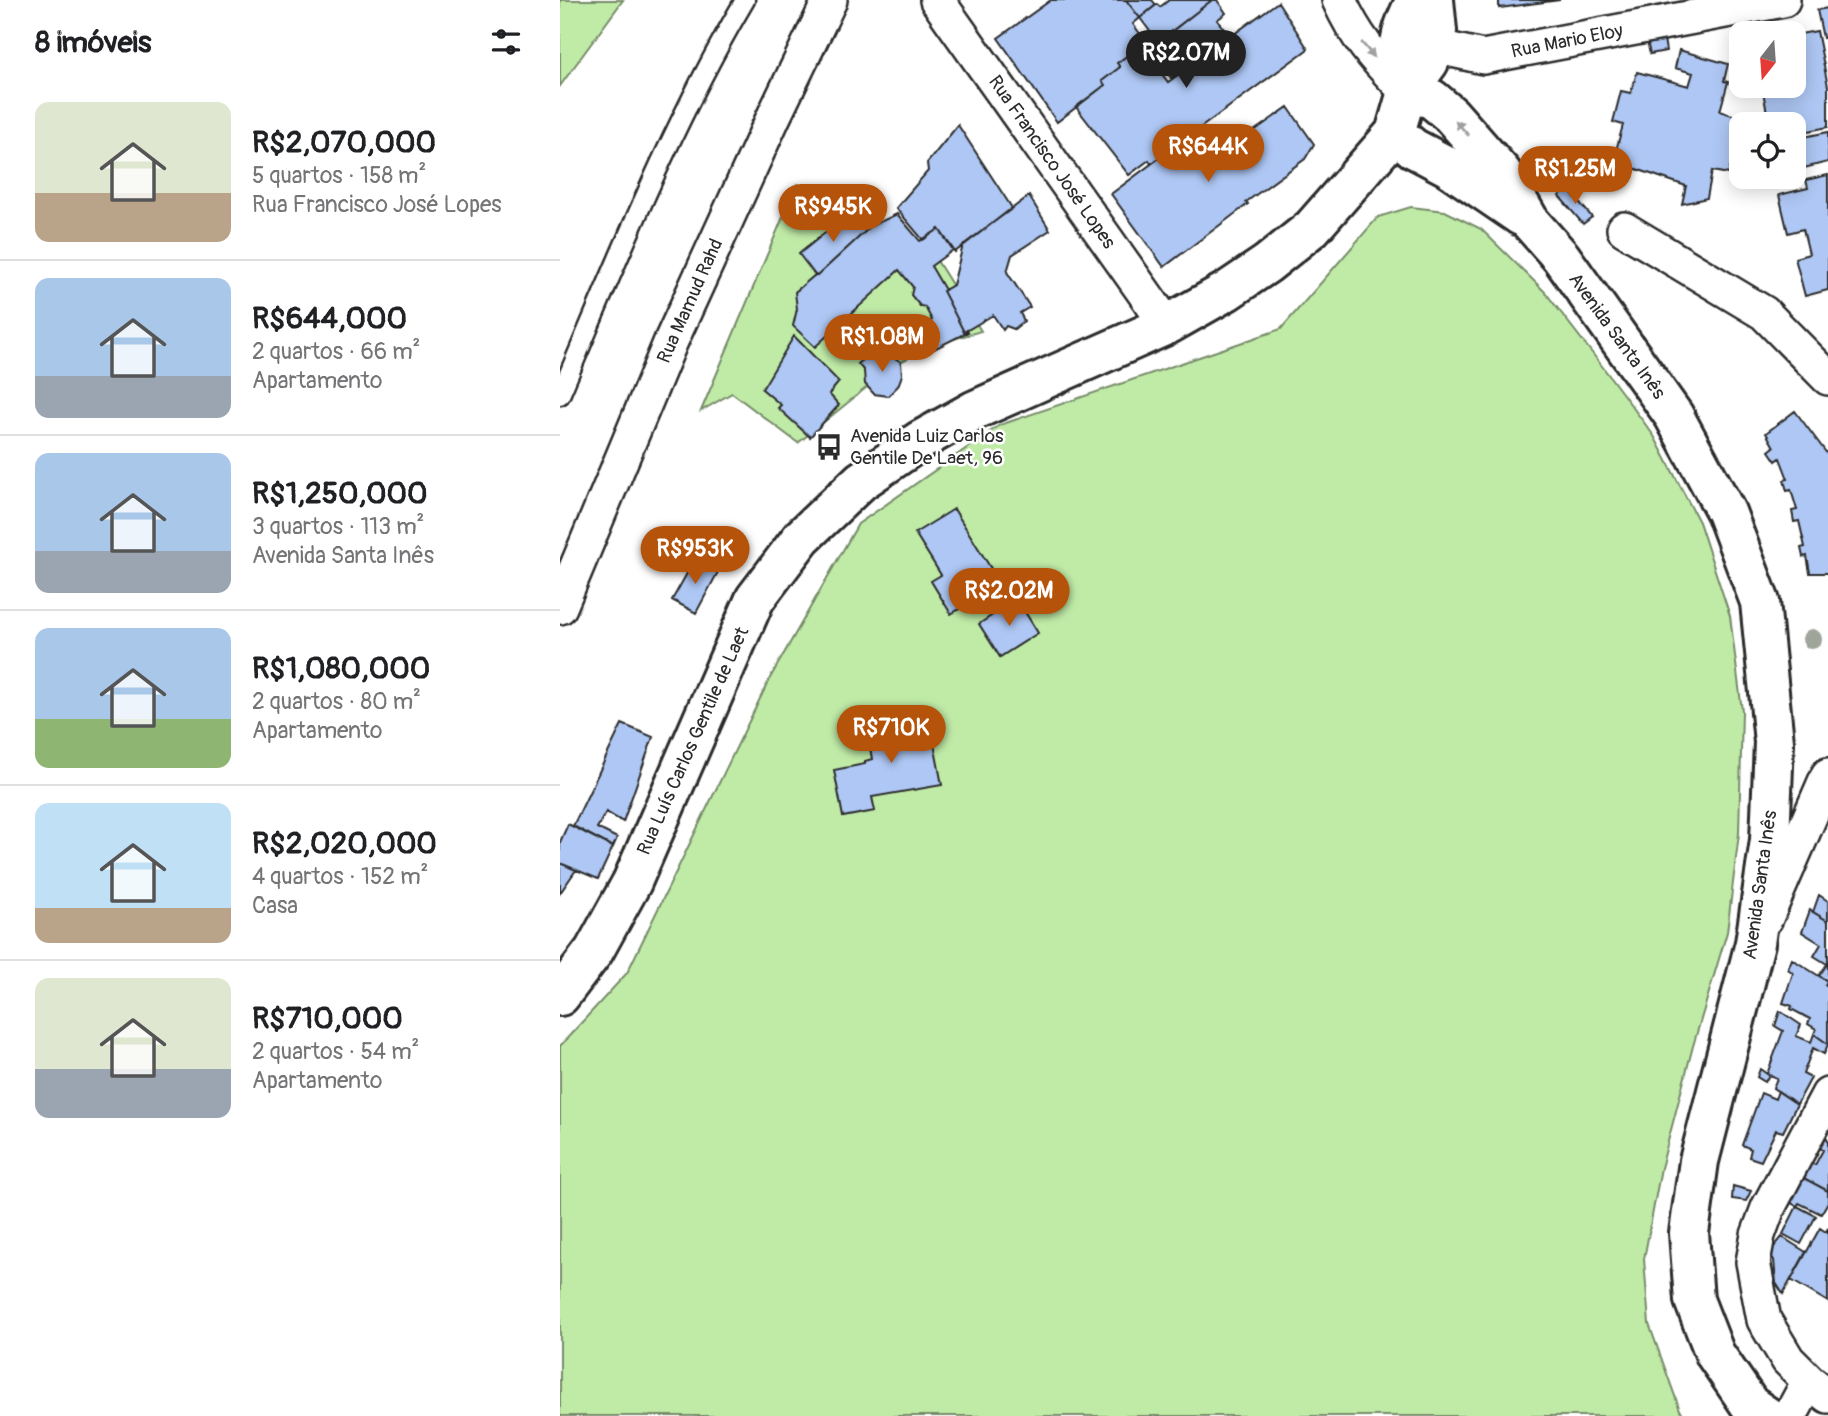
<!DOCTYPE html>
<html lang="pt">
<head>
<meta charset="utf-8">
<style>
  body { margin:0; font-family:Pangolin,sans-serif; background:#f6f6f6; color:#202124; height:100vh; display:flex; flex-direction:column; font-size:26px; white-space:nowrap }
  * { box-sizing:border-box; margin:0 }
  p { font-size:23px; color:#757577 }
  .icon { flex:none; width:38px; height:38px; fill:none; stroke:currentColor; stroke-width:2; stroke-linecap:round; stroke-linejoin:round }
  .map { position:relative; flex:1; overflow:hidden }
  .sheet { display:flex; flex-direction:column; background:#fff; width:560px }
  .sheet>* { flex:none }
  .needle { width:46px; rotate:197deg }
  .tools { position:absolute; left:1169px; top:21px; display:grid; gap:14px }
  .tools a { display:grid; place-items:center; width:77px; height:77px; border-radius:14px; background:#fff; box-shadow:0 4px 18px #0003; font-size:35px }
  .price { position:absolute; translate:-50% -60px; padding:0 16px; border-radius:24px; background:#b45309; color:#fff; font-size:23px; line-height:46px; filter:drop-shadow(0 2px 4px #0008) }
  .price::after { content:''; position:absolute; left:50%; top:42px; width:21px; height:16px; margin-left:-10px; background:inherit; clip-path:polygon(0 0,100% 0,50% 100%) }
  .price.active { background:#222; color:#fff }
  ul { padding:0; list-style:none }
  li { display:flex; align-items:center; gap:21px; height:175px; padding:0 35px }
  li+li { border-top:2px solid #e0e0e0 }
  li span { display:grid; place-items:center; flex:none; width:196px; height:140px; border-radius:14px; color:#555 }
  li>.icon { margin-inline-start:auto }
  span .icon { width:84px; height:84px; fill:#fffc; stroke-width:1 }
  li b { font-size:30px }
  h2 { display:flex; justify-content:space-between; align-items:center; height:84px; padding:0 35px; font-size:30px }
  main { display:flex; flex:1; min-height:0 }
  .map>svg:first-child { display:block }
  .green { fill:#c0eba7; stroke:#768b69; stroke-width:2 }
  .building { fill:#aec7f4; stroke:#2b2b2b; stroke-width:2 }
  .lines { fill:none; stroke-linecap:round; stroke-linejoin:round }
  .service-casing { stroke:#2b2b2b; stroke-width:23 }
  .minor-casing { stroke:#2b2b2b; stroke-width:38 }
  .secondary-casing { stroke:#2b2b2b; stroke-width:44 }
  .service { stroke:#fff; stroke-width:18 }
  .minor { stroke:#fff; stroke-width:33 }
  .secondary { stroke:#fff; stroke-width:38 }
  .tree { fill:#9fa59b }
  .oneway { fill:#a0a0a0 }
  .labels { text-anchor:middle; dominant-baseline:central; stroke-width:5; stroke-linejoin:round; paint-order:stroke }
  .street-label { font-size:19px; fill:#2b2b2b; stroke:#fff }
  .poi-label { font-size:19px; fill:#2b2b2b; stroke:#fff; text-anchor:start }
</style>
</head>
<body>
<main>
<section class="sheet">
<h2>8 imóveis<svg class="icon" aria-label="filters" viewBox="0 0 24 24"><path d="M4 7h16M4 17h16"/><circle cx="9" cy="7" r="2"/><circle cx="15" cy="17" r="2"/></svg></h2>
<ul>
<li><span style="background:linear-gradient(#dfe7d0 65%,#b9a48a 0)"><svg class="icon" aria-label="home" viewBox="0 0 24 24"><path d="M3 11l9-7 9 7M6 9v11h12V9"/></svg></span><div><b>R$2,070,000</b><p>5 quartos · 158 m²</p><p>Rua Francisco José Lopes</p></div></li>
<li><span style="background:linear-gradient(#a9c7e8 70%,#9aa5b1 0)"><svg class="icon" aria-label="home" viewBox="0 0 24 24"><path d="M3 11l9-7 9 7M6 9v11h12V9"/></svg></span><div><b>R$644,000</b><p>2 quartos · 66 m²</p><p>Apartamento</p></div></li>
<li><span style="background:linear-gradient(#a9c7e8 70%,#9aa5b1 0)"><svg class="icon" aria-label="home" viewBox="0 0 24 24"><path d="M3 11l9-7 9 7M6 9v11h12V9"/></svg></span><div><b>R$1,250,000</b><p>3 quartos · 113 m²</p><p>Avenida Santa Inês</p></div></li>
<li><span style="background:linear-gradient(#a9c7e8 65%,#8fb573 0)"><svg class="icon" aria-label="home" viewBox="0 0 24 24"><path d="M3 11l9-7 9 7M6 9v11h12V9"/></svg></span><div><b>R$1,080,000</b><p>2 quartos · 80 m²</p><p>Apartamento</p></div></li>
<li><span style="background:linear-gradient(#bfe0f5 75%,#b9a48a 0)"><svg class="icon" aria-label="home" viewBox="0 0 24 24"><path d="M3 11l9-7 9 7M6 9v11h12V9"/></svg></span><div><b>R$2,020,000</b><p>4 quartos · 152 m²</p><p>Casa</p></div></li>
<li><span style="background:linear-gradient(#dfe7d0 65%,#9aa5b1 0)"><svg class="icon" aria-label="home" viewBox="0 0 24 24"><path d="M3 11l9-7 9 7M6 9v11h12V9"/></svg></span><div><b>R$710,000</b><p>2 quartos · 54 m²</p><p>Apartamento</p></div></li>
</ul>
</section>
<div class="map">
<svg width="1268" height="1416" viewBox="0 0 1268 1416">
  <rect width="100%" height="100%" fill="#fff"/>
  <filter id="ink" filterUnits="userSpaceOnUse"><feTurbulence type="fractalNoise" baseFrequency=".0143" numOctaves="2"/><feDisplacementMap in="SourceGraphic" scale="14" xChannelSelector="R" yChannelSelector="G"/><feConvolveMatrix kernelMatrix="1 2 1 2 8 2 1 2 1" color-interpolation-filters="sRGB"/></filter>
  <g filter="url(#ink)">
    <!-- green -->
    <path class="green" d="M0,0H63L0,86Z
      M237,184L324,224L374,256L421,331L370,346L333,366L238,443L172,393L141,411Z
      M851,207L885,211L921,229L985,292L1042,366L1094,436L1139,522L1170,616L1182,711L1179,833L1167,932L1133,1046L1101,1168L1084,1259L1089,1324L1120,1410L1125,1416H0V1046L67,973L210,678L298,524L440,425L721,329L818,217Z"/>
    <!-- building -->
    <path class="building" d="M491,0H566L580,18L573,24L586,42L557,63L560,67L542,81L545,85L497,122L438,38Z
      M566,0H592L596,5L580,18Z
      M609,0H652L598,42L580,18L597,4L600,7Z
      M652,0H657L666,13L657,20L667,33L611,78L590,48Z
      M939,0H1000L939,8Z
      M718,2L748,49L591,164L589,160L569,175L516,107L545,85L542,81L560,67L557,63L581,46L608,82Z
      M1268,8V37L1263,38L1257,10Z
      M1257,31L1268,86V127L1234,134V124H1209L1202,86H1234V35Z
      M1104,39L1106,51L1090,54L1087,42Z
      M1119,50L1168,64L1164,81L1168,82L1160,111L1185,119L1184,121L1199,124H1181V169L1170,167L1169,174L1152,171L1147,198L1122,204L1126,186L1053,161L1063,125L1053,122L1061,91L1071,93L1077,72L1129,86L1133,73L1115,68Z
      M728,107L754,144L745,159L686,202L688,204L604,267L551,194L637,130L657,157Z
      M398,125L452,208L395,252L379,229L363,240L336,208L368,171L367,163Z
      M1268,132V162L1236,170L1234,139Z
      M1268,175V290L1245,296L1235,258L1249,254L1243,229L1228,233L1219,195L1248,188L1246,180Z
      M1007,188L1032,217L1023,224L999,196Z
      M469,196L490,230L452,255L447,272L470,307L460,313L464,321L454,329L446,326L443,330L433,315L404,332L383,291L393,285L403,245Z
      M292,211L307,230L257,276L255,275L239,254Z
      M337,214L360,241L379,229L393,250L371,266L385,290L383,291L404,332L407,330L408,332L366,353L354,330L372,320L365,307L360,306L351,295L353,287L339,270L255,347L233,326L237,309L235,292L255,275L257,276L311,226Z
      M234,336L279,382L269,394L279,405L250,437L218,408L221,405L202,389Z
      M318,354L330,355L341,362L342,375L338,386L328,396L314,394L305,384L304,371L298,364L308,356Z
      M1235,411L1268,455V573H1250L1247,556L1243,557L1241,548L1245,547L1239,521L1234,522L1232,511L1237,510L1231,490L1227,491L1224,480L1228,479L1220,458L1216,461L1209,451L1214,447L1206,433Z
      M394,509L448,596L424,611L416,599L391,614L371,581L381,575L355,533Z
      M135,559L158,572L136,613L112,600Z
      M457,599L478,633L440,657L419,624Z
      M368,713L382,785L312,797L315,811L283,817L274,770L305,764V761L312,759L308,736L311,735V731H314L313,723Z
      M62,724L93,737L63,822L46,812L37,828L57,838L53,847L13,826Z
      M8,824L53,847L38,879L0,863V842Z
      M0,863L16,870L0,893Z
      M1259,895L1268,901V921L1253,912Z
      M1250,910L1268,921V981L1259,976L1267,964L1254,956L1261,944L1242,932Z
      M1232,959L1267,981L1265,985L1268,986V1044L1254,1034L1256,1029L1248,1024L1250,1019L1231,1009L1232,1006L1223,1003L1233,973L1228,969Z
      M1220,1011L1241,1025L1236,1036L1251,1042L1254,1034L1268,1044L1264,1054L1253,1048L1243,1074L1251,1078L1237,1104L1213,1088L1217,1078L1209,1075L1205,1082L1197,1077L1200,1069L1207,1074L1223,1031L1215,1026Z
      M1218,1091L1237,1104L1223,1132L1216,1130L1201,1161L1189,1157L1191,1149L1182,1145L1201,1093L1215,1099Z
      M1264,1134L1268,1141V1191L1240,1176L1248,1162L1255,1165L1263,1150L1257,1146Z
      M1240,1176L1268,1191V1202L1261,1214L1239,1203L1237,1206L1227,1201Z
      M1173,1186L1191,1191L1186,1201L1172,1199Z
      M1237,1206L1256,1216L1241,1244L1223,1234Z
      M1260,1228L1266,1232L1268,1228V1302L1231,1280Z
      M1222,1237L1246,1252L1223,1294L1216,1283L1214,1260L1209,1253Z"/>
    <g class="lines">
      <defs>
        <path id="service" d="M0,395C57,262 111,125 185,0"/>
        <path id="minor" d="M377,0L607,325
          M779,0C798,42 816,59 847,92
          M874,46L923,57L1223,0
          M1064,229L1204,313L1268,378
          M0,607L111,341L214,116L270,0
          M1206,918L1268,775
          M1268,1095L1208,1208L1198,1235L1193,1262L1204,1320L1228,1360L1249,1381L1268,1396
          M1230,1416L1249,1381"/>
        <path id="secondary" d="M847,92L872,99L891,115L942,173L970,222L1001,257L1114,416L1166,512L1200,602L1214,742L1210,840L1195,943L1139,1161L1129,1233L1134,1300L1155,1354L1190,1405L1206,1416
          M847,92C838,49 835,40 856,0
          M835,133L853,148L889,167L961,216
          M0,996L34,951L72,882L195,599L242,537L301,481L361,440L415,410L607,325L667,291L707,264L752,228L835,133L847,92L869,62L877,31L874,0"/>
      </defs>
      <!-- service casing -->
      <use href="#service" class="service-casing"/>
      <!-- minor casing -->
      <use href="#minor" class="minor-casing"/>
      <!-- secondary casing -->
      <use href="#secondary" class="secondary-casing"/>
      <!-- service -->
      <use href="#service" class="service"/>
      <!-- minor -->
      <use href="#minor" class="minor"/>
      <!-- secondary -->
      <use href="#secondary" class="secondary"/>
    </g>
    <!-- trees -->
    <circle class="tree" cx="1252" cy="639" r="10"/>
    <!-- one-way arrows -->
    <defs><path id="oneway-solid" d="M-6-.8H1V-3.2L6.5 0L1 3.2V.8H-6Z" transform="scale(1.75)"/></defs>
    <g class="oneway">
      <use href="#oneway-solid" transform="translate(808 50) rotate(50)"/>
      <use href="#oneway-solid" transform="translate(902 128) rotate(-131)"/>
    </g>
  </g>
  <!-- icons -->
  <defs>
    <symbol id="bus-bare" viewBox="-9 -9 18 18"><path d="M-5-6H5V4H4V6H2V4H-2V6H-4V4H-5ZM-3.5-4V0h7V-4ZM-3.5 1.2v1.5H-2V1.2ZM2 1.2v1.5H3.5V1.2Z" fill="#2b2b2b" stroke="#fff" stroke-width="2.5" paint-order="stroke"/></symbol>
  </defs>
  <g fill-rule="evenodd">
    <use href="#bus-bare" x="250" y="428" width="38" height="38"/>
  </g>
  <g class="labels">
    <!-- street labels -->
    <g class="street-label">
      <text transform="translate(1007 41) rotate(-11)">Rua Mario Eloy</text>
      <text transform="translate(492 162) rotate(55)">Rua Francisco José Lopes</text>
      <text transform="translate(130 301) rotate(-66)">Rua Mamud Rahd</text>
      <text transform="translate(1057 336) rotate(54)">Avenida Santa Inês</text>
      <text transform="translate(133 741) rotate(-66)">Rua Luís Carlos Gentile de Laet</text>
      <text transform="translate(1200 885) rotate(-82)">Avenida Santa Inês</text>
    </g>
    <!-- poi labels -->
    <g class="poi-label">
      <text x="290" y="436">Avenida Luiz Carlos<tspan x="290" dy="22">Gentile De Laet, 96</tspan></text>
    </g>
  </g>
</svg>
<div class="tools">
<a><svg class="needle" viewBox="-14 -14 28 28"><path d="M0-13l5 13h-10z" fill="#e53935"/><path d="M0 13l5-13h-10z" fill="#757577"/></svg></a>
<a><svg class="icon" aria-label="locate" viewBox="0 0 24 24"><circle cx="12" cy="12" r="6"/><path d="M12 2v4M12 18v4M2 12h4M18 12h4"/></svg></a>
</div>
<b class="price active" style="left:626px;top:90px">R$2.07M</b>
<b class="price" style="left:648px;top:184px">R$644K</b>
<b class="price" style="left:1015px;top:206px">R$1.25M</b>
<b class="price" style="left:273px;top:244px">R$945K</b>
<b class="price" style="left:322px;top:374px">R$1.08M</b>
<b class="price" style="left:135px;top:586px">R$953K</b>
<b class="price" style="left:449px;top:628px">R$2.02M</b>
<b class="price" style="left:331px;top:765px">R$710K</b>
</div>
</main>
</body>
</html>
